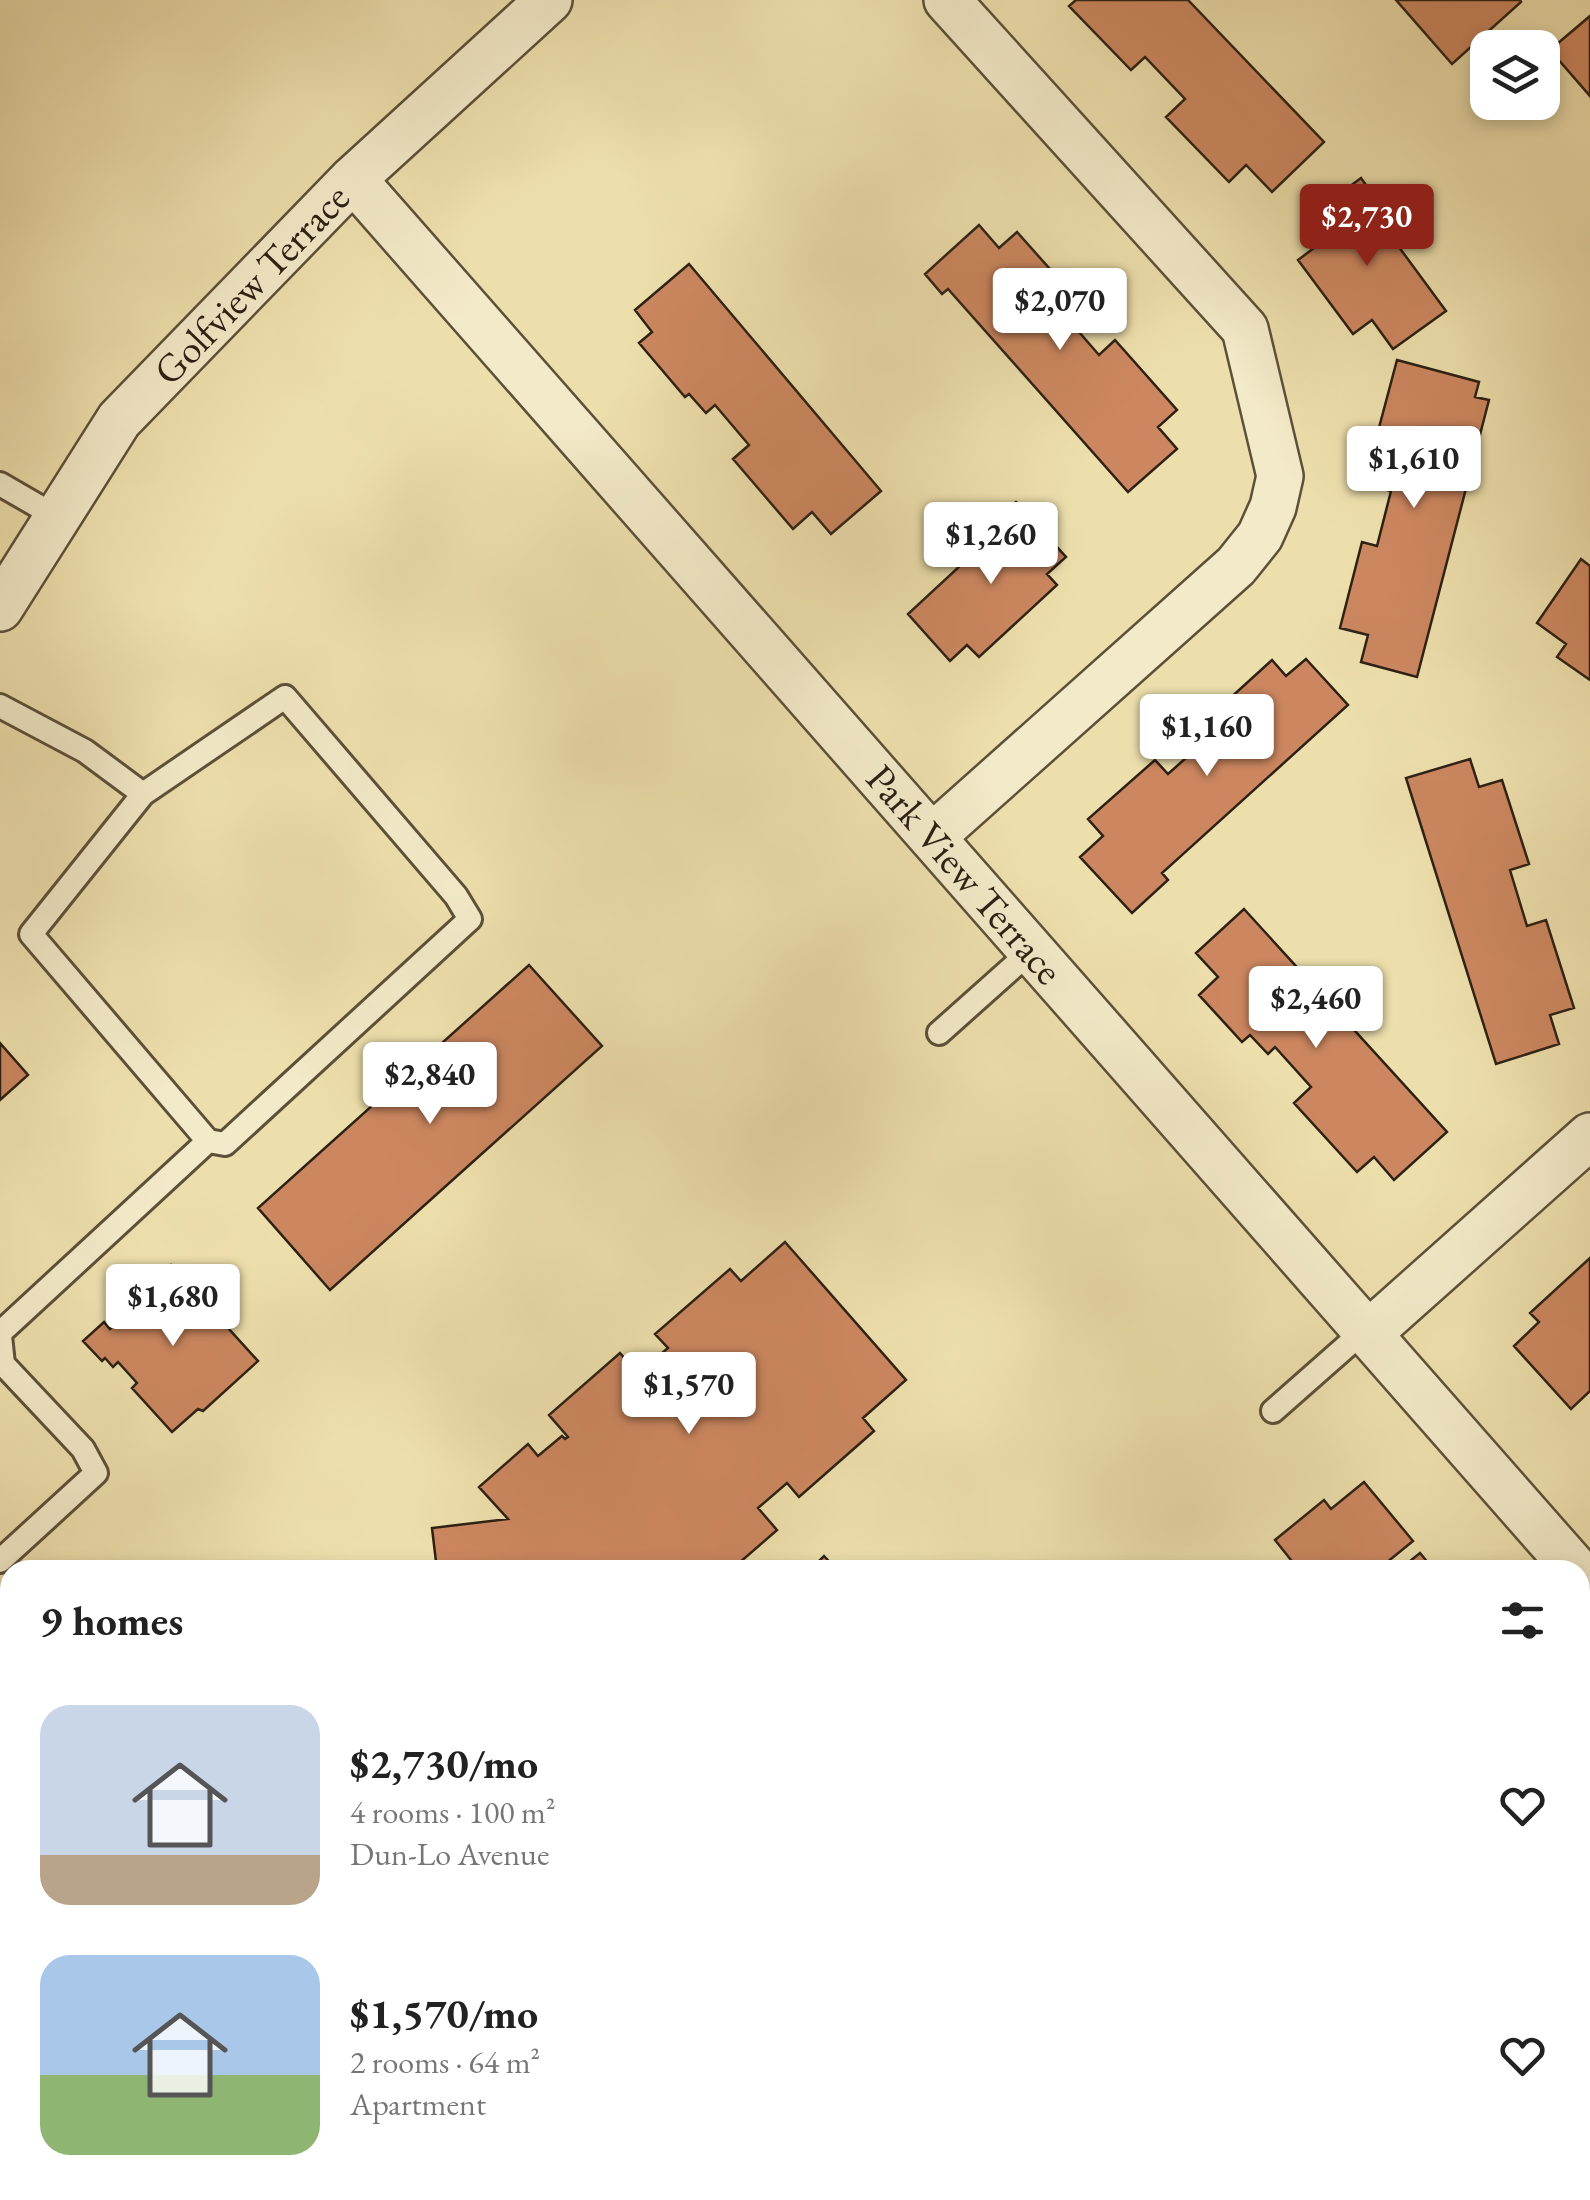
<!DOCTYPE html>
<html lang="en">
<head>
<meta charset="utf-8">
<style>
  body { margin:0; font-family:"EB Garamond",serif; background:#f2f2f2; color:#222; height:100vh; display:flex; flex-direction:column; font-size:38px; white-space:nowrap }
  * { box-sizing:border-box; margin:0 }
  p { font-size:32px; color:#767676 }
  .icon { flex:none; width:55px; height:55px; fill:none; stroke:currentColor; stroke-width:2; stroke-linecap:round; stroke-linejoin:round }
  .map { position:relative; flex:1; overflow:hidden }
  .drawer { position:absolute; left:0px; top:1560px; width:1590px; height:640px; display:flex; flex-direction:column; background:#fff; border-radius:30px 30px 0 0; box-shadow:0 5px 15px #0003 }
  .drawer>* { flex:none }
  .fabs { position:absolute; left:1470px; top:30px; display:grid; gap:20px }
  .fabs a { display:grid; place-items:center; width:90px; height:90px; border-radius:20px; background:#fff; box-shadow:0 5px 15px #0003; font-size:50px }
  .price { position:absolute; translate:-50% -85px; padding:0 22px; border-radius:10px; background:#fff; color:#222; font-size:32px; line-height:65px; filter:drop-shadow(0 2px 5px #0008) }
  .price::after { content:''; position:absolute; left:50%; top:60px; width:30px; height:22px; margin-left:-15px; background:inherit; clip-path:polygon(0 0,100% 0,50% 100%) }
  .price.active { background:#8f2418; color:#fff }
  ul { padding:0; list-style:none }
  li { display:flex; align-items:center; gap:30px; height:250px; padding:0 40px }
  li span { display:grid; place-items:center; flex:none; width:280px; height:200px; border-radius:30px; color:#555 }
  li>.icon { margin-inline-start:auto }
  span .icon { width:120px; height:120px; fill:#fffc; stroke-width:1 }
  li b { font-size:42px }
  h2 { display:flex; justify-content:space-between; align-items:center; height:120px; padding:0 40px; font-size:42px }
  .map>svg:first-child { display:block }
  .building { fill:#cc8760; stroke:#2c2114; stroke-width:2.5 }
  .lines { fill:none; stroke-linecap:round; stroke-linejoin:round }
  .service-casing { stroke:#5c503a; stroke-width:28 }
  .minor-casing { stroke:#5c503a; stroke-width:50 }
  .primary-casing { stroke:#2c2114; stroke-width:60 }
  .service { stroke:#f3eac9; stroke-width:22 }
  .minor { stroke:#f3eac9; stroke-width:45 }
  .primary { stroke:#e6c076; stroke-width:55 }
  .labels { text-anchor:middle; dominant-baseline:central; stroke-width:8; stroke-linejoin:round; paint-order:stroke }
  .street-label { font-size:40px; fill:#2c2114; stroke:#f3eac9 }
</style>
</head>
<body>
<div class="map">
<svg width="1590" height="2200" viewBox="0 0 1590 2200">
  <rect width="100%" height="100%" fill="#eddfac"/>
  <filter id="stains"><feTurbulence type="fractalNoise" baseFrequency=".002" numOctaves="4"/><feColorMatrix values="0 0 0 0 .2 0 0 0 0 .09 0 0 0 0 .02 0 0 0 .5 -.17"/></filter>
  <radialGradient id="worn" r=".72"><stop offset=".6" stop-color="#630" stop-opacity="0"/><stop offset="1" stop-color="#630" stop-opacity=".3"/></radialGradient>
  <!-- building -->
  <path class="building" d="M1076,0H1188L1324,142L1272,192L1246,165L1229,182L1166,117L1185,99L1145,57L1131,70L1069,6Z
    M1396,0H1520L1521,2L1452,64Z
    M1590,16V96L1550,50Z
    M1361,178L1376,199L1368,205L1446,311L1393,349L1372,320L1353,334L1298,260L1318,245L1302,222Z
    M979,225L999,248L1017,232L1081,304L1066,317L1099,355L1115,340L1177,410L1158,427L1177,449L1128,492L948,289L942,294L925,274Z
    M689,264L881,491L831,534L812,512L793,529L733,459L749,445L715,405L706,413L689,394L685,397L639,343L652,332L635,310Z
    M1397,360L1479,382L1475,397L1489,400L1417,677L1361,662L1368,635L1340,628L1362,542L1377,546L1391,491L1364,484Z
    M1016,502L1066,557L1047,574L1057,585L979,657L967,645L950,661L908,614L988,540L982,534Z
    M1581,559L1590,566V680L1557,657L1566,644L1537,623Z
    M1306,659L1348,705L1162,873L1168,880L1132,913L1080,857L1103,836L1088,819L1155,760L1168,774L1216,731L1206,720L1272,660L1286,676Z
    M1470,759L1479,787L1502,780L1529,864L1510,870L1527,926L1546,920L1574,1008L1550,1015L1559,1044L1496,1064L1406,778Z
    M1244,909L1447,1132L1394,1180L1374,1157L1357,1172L1294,1103L1311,1087L1275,1047L1268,1054L1250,1035L1242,1042L1199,995L1218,977L1196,953Z
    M529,965L602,1046L330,1290L258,1208Z
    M0,1043L28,1075L0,1100Z
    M785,1242L906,1380L863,1418L874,1431L799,1497L787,1483L758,1508L777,1530L731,1570H437L432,1528L508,1519L479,1487L528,1444L538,1456L562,1436L565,1439L568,1437L549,1415L620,1353L638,1374L668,1348L655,1334L730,1269L741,1281Z
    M1590,1258V1391L1571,1409L1514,1346L1539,1322L1530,1313Z
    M171,1265L258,1361L203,1411L198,1409L172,1432L132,1388L137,1383L118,1362L113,1367L105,1358L102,1361L83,1341L104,1322L110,1329L120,1321L115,1316Z
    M1364,1482L1413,1541L1381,1567L1384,1570H1299L1275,1540L1324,1500L1331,1509Z
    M1420,1553L1434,1570H1399Z
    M824,1556L837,1570H810Z
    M1580,1726L1590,1737V1749L1580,1758Z
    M1590,1768V1898L1580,1887V1776Z
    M0,2014L10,2025V2040L4,2046L10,2052V2074L0,2083Z
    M10,2074V2190H126L114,2200H9L0,2190V2083Z
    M203,2190H317L325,2200H192Z
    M1091,2190H1148V2200H1091Z"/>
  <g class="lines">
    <defs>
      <path id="service" d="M0,484L57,517
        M285,697L456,896L470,919L225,1144L208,1141L31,934L143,794Z
        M0,706L85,751L143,794
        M939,1033L1032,950
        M0,1333L208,1141
        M0,1336L3,1364L83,1449L96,1473L0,1561
        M1273,1411L1366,1329
        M0,1849L10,1839
        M0,1906L10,1918
        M1580,2161L1590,2172
        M381,2200L387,2190
        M570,2200L581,2190
        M1014,2200L1025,2190"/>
      <path id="minor" d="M353,179L1576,1570
        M0,608L119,420L353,179L549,0
        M932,837L1236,566L1260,536L1273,507L1280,476L1245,329L947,0
        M1369,1333L1590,1136"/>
      <path id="primary" d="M0,1621L10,1633
        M504,2190L513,2200"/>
    </defs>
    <!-- service casing -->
    <use href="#service" class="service-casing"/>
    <!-- minor casing -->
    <use href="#minor" class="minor-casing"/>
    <!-- primary casing -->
    <use href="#primary" class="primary-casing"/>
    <!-- service -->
    <use href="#service" class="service"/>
    <!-- minor -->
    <use href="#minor" class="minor"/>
    <!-- primary -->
    <use href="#primary" class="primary"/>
  </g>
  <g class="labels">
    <!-- street labels -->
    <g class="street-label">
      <text transform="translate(251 284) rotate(-46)">Golfview Terrace</text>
      <text transform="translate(965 874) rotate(49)">Park View Terrace</text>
    </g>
  </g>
  <rect width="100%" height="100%" filter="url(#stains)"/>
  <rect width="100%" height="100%" fill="url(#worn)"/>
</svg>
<div class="fabs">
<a><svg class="icon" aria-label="layers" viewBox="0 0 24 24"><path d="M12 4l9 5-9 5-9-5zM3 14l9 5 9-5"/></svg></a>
</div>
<b class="price active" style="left:1367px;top:269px">$2,730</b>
<b class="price" style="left:1060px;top:353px">$2,070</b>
<b class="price" style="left:1414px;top:511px">$1,610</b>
<b class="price" style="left:991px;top:587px">$1,260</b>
<b class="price" style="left:1207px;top:779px">$1,160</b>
<b class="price" style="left:1316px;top:1051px">$2,460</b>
<b class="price" style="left:430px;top:1127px">$2,840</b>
<b class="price" style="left:173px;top:1349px">$1,680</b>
<b class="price" style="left:689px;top:1437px">$1,570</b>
<section class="drawer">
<h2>9 homes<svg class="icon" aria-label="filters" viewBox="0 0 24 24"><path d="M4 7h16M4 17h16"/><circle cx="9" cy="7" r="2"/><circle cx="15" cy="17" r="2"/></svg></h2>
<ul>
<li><span style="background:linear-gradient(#c9d6e8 75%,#b9a48a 0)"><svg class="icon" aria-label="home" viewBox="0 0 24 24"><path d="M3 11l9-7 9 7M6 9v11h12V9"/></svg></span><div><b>$2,730/mo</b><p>4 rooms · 100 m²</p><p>Dun-Lo Avenue</p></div><svg class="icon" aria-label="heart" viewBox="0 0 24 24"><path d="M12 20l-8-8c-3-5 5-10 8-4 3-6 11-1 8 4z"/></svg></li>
<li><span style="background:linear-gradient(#a9c7e8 60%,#8fb573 0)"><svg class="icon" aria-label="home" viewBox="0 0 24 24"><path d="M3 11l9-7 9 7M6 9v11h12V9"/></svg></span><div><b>$1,570/mo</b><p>2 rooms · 64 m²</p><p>Apartment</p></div><svg class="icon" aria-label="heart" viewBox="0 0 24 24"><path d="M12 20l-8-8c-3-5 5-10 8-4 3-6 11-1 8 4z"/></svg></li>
</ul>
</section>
</div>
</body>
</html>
